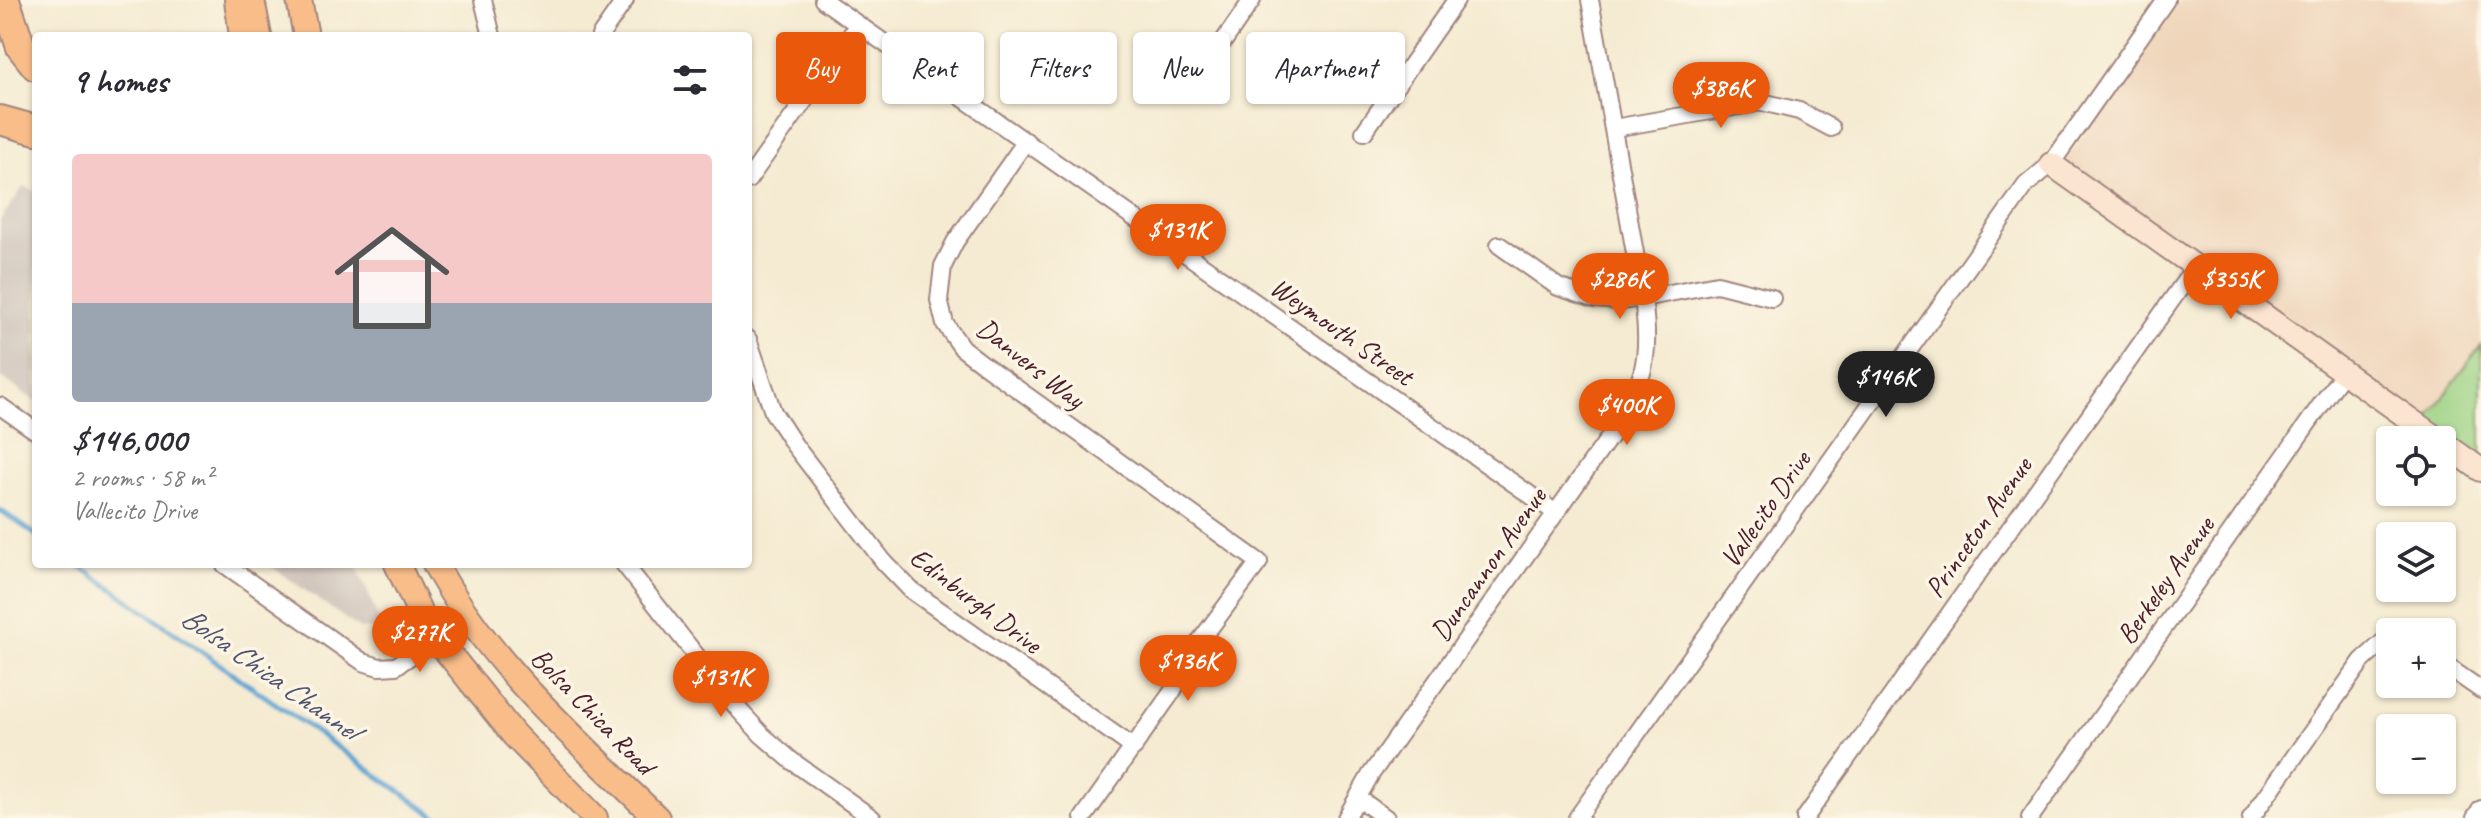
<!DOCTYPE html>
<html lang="en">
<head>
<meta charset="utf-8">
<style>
  body { margin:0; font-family:Caveat,sans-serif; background:#f7f7f7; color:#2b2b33; height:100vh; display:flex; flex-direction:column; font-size:30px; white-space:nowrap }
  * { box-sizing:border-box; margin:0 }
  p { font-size:26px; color:#7c7c81 }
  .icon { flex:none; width:44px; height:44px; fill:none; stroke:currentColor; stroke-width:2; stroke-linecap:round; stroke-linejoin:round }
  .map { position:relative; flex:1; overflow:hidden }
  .panel { position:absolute; left:32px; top:32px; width:720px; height:536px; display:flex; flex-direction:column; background:#fff; border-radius:8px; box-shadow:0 2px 6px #0004 }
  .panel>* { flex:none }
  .banner { position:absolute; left:776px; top:32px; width:760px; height:72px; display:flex; gap:16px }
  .fabs { position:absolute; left:2376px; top:426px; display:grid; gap:16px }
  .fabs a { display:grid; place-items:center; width:80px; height:80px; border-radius:8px; background:#fff; box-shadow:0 2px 6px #0004; font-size:40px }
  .price { position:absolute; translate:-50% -68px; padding:0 18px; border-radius:28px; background:#ea580c; color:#fff; font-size:26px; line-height:52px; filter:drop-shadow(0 2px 4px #0008) }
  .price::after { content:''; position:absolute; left:50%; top:48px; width:24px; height:18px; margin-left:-12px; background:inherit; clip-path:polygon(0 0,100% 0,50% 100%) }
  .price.selected { background:#222; color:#fff }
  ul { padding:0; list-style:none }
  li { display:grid; align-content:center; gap:16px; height:424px; padding:0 40px }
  li span { display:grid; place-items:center; height:248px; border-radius:8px; color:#555 }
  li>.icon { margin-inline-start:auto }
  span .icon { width:144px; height:144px; fill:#fffc; stroke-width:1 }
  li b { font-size:34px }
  h2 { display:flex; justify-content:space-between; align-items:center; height:96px; padding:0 40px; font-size:34px }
  .chip { padding:0 28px; border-radius:8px; background:#fff; box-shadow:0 2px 6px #0004; font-size:28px; line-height:72px }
  .chip.selected { background:#ea580c; color:#fff }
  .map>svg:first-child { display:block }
  .built { fill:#efd6bb }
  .industrial { fill:#cdc2b9 }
  .green { fill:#9cd284; stroke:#737858; stroke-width:2 }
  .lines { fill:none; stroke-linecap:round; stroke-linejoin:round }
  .stream { stroke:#5ca3d2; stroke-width:5 }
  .street-casing { stroke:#a0857e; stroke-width:20 }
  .secondary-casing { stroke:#a0857e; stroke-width:26 }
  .primary-casing { stroke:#a0857e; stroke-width:28 }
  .highway-casing { stroke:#a0857e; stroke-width:32 }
  .street { stroke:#fff; stroke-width:16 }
  .secondary { stroke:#fce5d0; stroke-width:22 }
  .primary { stroke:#f8bd89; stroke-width:24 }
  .highway { stroke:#f8bd89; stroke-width:28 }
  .labels { text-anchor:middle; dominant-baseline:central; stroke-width:7; stroke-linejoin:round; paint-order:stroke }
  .street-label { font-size:28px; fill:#4a1f2b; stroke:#fcf5e5 }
  .water-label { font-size:30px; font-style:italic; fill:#51546e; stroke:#fcf5e5 }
</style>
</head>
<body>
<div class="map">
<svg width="2481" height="818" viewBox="0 0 2481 818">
  <rect width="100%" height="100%" fill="#fcf5e5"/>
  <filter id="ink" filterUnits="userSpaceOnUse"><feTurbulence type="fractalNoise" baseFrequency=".0125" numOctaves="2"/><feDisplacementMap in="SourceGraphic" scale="16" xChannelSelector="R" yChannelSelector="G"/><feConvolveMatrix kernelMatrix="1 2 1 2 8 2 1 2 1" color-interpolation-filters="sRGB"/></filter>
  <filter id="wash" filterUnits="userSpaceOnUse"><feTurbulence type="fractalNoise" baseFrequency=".006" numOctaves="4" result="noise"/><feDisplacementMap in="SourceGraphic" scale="32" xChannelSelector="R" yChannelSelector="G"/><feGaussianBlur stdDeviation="1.8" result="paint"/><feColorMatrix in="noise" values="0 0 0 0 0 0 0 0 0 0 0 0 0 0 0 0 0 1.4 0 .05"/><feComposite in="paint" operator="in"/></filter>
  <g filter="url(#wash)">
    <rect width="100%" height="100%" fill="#f5ebd2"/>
    <!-- built -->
    <path class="built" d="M2180,0H2481V345L2427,420L2064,163Z"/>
    <!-- industrial -->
    <path class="industrial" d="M24,186L36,192V402L0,376V220Z
      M268,564H356L382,627L360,629Z"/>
    <!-- green -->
    <path class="green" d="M2481,345V458L2427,420Z"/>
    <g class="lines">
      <!-- stream -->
      <path class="stream" d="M0,510L36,535
        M77,564L438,818"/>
    </g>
  </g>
  <g filter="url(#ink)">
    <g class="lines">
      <defs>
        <path id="street" d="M483,0L492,36
          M823,0L1556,513
          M600,36L625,0
          M1223,42L1252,0
          M1614,128L1762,102L1799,111L1831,128
          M1364,132L1456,0
          M1026,141L955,242L943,266L939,300L945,324L962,348L984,365L1259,562L1200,641L1172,692L1083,818
          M748,180L858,25
          M1499,245L1558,287L1594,299L1618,301L1643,298L1717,284L1772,298
          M748,339L773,412L795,446L884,562L911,590L1134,748
          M0,406L36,431
          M224,564L363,662L379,667L396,666L468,616
          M624,564L739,710L762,735L792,761L872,818
          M2442,663L2481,690
          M1358,798L1386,818
          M1346,818L1371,774L1611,435C1645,381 1651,361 1643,298L1590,0
          M1577,818L2026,185L2051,164L2166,0
          M1805,818L2195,267
          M2030,818L2344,372
          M2251,818L2362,661L2390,636
          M2475,818L2481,809"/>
        <path id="secondary" d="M2051,164L2439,440
          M2442,442L2481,470"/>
        <path id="primary" d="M252,0L259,36
          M299,0L306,36
          M397,564L421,615L437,639L514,735L595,818
          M435,564C488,663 577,740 657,818"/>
        <path id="highway" d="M5,0L21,47L36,66
          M239,0L244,36
          M0,120L36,130"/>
      </defs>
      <!-- street casing -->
      <use href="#street" class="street-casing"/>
      <!-- secondary casing -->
      <use href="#secondary" class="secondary-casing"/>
      <!-- primary casing -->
      <use href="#primary" class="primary-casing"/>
      <!-- highway casing -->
      <use href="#highway" class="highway-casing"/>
      <!-- street -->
      <use href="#street" class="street"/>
      <!-- secondary -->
      <use href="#secondary" class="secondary"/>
      <!-- primary -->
      <use href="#primary" class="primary"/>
      <!-- highway -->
      <use href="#highway" class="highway"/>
    </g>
  </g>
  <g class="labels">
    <!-- street labels -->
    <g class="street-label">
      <text transform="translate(1342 331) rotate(35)">Weymouth Street</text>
      <text transform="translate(1031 363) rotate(38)">Danvers Way</text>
      <text transform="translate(1765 509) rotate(-55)">Vallecito Drive</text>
      <text transform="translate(1978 527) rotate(-55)">Princeton Avenue</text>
      <text transform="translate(1488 564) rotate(-55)">Duncannon Avenue</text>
      <text transform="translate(2165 580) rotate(-55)">Berkeley Avenue</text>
      <text transform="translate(976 600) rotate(37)">Edinburgh Drive</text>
      <text transform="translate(593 711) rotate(46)">Bolsa Chica Road</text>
    </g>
    <!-- water labels -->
    <g class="water-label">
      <text transform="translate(270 673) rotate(35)">Bolsa Chica Channel</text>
    </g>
  </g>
</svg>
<div class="fabs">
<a><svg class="icon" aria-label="locate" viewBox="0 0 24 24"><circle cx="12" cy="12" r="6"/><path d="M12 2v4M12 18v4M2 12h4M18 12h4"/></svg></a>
<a><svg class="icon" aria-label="layers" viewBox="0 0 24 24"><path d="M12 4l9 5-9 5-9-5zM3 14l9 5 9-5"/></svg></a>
<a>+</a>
<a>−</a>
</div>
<b class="price" style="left:1721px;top:130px">$386K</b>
<b class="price" style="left:1178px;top:272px">$131K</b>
<b class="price" style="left:1620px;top:321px">$286K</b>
<b class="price" style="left:2231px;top:321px">$355K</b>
<b class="price selected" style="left:1886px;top:419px">$146K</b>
<b class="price" style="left:1627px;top:447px">$400K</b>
<b class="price" style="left:420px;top:674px">$277K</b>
<b class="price" style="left:1188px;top:703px">$136K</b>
<b class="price" style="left:721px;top:719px">$131K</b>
<div class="banner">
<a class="chip selected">Buy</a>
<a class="chip">Rent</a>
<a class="chip">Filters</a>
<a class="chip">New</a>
<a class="chip">Apartment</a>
</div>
<section class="panel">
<h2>9 homes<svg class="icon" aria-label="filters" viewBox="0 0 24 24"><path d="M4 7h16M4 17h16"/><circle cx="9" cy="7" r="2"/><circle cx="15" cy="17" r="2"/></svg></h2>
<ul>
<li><span style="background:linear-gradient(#f6c9c9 60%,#9aa5b1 0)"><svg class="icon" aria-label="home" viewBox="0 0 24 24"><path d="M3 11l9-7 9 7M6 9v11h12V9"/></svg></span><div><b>$146,000</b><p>2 rooms · 58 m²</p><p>Vallecito Drive</p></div></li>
</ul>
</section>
</div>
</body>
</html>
